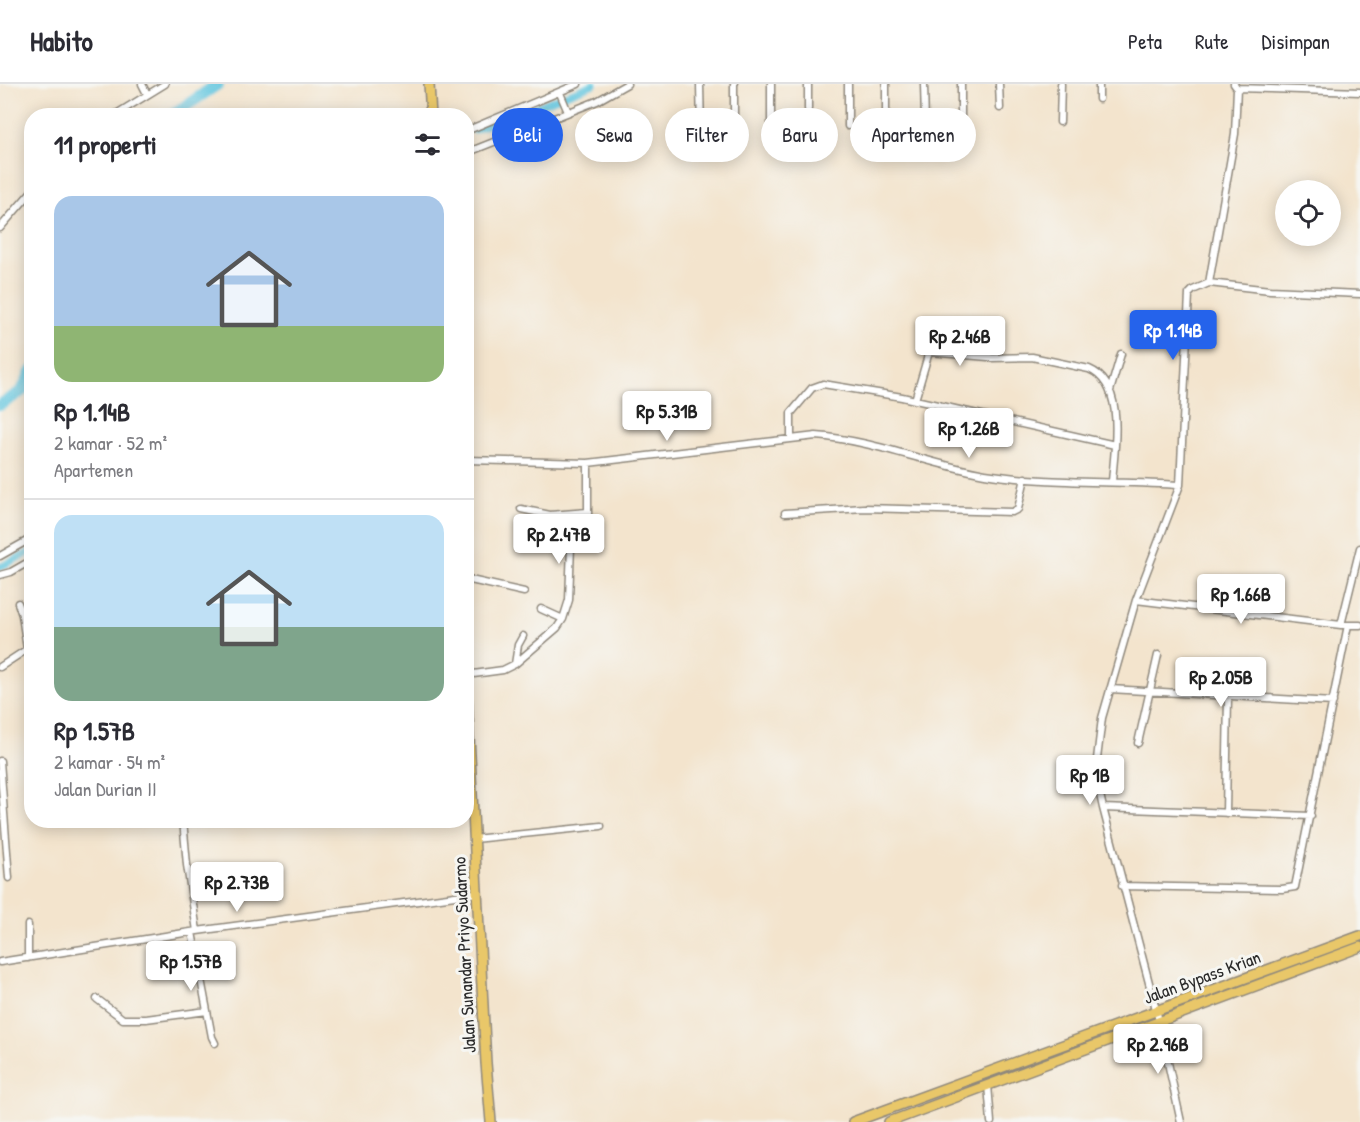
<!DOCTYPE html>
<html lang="id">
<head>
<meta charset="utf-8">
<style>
  body { margin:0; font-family:"Patrick Hand",sans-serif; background:#f2f2f3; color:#2b2b33; height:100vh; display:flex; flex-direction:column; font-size:22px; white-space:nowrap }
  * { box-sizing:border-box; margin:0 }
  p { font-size:20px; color:#7c7c81 }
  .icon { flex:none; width:33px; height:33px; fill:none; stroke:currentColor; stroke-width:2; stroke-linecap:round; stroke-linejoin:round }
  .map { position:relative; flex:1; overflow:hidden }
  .panel { position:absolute; left:24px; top:24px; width:450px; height:720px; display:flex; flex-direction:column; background:#fff; border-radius:24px; box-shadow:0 3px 15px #0003 }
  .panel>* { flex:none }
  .banner { position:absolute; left:492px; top:24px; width:570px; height:54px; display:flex; gap:12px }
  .buttons { position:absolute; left:1275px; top:96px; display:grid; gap:12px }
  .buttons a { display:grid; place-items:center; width:66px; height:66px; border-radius:50%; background:#fff; box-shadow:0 3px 15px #0003; font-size:30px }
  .price { position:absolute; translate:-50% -51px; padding:0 14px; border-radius:6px; background:#fff; color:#222; font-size:20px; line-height:39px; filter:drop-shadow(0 2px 3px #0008) }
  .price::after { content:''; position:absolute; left:50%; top:36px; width:18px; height:14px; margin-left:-9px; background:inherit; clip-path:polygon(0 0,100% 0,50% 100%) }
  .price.active { background:#2563eb; color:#fff }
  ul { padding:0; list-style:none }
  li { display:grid; align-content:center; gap:12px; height:318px; padding:0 30px }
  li+li { border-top:2px solid #e1e1e2 }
  li span { display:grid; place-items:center; height:186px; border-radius:18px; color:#555 }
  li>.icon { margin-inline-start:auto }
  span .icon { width:108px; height:108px; fill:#fffc; stroke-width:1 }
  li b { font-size:26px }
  h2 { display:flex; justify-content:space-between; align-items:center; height:72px; padding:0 30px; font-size:26px }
  .pill { padding:0 21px; border-radius:27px; background:#fff; box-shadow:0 3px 15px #0003; font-size:21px; line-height:54px }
  .pill.active { background:#2563eb; color:#fff }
  header { display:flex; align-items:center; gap:36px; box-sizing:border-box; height:84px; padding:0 30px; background:#fff; border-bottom:2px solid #e1e1e2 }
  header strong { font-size:28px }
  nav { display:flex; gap:33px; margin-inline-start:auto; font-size:21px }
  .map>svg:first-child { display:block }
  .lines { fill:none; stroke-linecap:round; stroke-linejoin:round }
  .canal { stroke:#62c6df; stroke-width:7 }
  .river { stroke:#62c6df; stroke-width:12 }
  .minor-casing { stroke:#8f887c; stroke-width:9 }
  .trunk-casing { stroke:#8f887c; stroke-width:12 }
  .minor { stroke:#fff; stroke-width:6 }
  .trunk { stroke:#e9c769; stroke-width:9 }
  .labels { text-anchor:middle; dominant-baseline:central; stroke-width:6; stroke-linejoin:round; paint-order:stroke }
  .street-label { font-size:18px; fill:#2b2b2b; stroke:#f6f6f2 }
</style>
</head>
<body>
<header>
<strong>Habito</strong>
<nav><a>Peta</a><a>Rute</a><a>Disimpan</a></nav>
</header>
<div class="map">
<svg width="1360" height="1038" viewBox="0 0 1360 1038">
  <rect width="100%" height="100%" fill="#f6f6f2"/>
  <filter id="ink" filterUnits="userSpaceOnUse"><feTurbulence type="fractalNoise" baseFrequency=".0167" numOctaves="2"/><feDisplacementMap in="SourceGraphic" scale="12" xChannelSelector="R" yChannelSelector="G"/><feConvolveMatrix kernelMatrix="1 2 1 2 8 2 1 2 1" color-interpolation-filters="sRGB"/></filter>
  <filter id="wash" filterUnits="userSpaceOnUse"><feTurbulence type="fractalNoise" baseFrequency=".008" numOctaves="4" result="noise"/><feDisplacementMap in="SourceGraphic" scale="24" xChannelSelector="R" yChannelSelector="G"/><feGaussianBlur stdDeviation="1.35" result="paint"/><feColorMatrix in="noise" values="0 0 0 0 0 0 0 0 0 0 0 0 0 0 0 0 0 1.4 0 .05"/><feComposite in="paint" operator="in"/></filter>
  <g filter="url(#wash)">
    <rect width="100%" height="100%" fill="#f3e4cd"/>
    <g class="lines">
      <!-- canal -->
      <path class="canal" d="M474,46L594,0
        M0,483L32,467"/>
      <!-- river -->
      <path class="river" d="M171,32L218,0
        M0,321L22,307L32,287"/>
    </g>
  </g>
  <g filter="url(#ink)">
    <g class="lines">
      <defs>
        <path id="minor" d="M142,0L147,10
          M700,0L701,47
          M771,0V45
          M808,0V25
          M848,0V42
          M886,0V43
          M924,0L925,39
          M961,0V38
          M999,0L1000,24
          M1099,0V15
          M1237,4L1360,8
          M560,9L568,28
          M113,32L165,0
          M1060,38L1061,0
          M734,43V0
          M466,47L578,0
          M466,69L597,17L627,0
          M0,144L32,107
          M1209,199L1270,206L1360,210
          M935,257L979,264L991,274L1032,273L1089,285C1127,301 1114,366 1112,398
          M979,264L987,239
          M1110,307L1121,270
          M915,316L929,268L988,273
          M791,354V329L812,304L823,300L902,313L1115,361
          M466,376L588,379L816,352C872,356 928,380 985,390C1049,400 1116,397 1180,401
          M521,425L550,431L588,428
          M785,429L864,424L1012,428L1018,425L1025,394
          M524,446L574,457
          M0,472L32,454
          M0,491L11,488L32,476
          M466,495L524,508
          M1136,516L1341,541H1360
          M18,519L22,531L27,565
          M541,525L563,535
          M1341,541L1360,464
          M515,580L518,561L523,552
          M0,583L32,562
          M466,591L503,586L515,580L557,544L563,535L569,516L571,462L574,457L586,450L588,445V379
          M1110,605L1333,618
          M1138,659L1158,571
          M0,677L9,794
          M1103,724L1311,732
          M1226,729L1228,613
          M183,736L187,781L197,847
          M474,755L601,742
          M1122,802L1282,805L1295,803L1348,541
          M28,841V874
          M192,848L212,953L215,959
          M0,878L197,847L477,809
          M97,915L123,935H146L207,927
          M988,1001L991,1038
          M1181,1038L1158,933L1103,724L1097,697V675L1102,634L1136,516L1180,401L1189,210L1193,206L1209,199L1235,50L1237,4L1234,0"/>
        <path id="trunk" d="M429,0L431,32
          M466,594L486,979L491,1038
          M853,1038L1360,852
          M889,1038L1360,863"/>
      </defs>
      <!-- minor casing -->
      <use href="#minor" class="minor-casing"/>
      <!-- trunk casing -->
      <use href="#trunk" class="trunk-casing"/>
      <!-- minor -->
      <use href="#minor" class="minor"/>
      <!-- trunk -->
      <use href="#trunk" class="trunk"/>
    </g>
  </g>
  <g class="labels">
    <!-- street labels -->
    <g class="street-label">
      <text transform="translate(464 871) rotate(-93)">Jalan Sunandar Priyo Sudarmo</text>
      <text transform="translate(1202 893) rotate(-20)">Jalan Bypass Krian</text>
    </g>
  </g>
</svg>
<div class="buttons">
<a><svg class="icon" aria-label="locate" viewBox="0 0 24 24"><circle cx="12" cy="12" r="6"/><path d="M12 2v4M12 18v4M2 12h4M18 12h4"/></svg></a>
</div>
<b class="price active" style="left:1173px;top:277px">Rp 1.14B</b>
<b class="price" style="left:960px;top:283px">Rp 2.46B</b>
<b class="price" style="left:667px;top:358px">Rp 5.31B</b>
<b class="price" style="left:969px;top:375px">Rp 1.26B</b>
<b class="price" style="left:559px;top:481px">Rp 2.47B</b>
<b class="price" style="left:1241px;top:541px">Rp 1.66B</b>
<b class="price" style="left:1221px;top:624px">Rp 2.05B</b>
<b class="price" style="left:1090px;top:722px">Rp 1B</b>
<b class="price" style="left:237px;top:829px">Rp 2.73B</b>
<b class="price" style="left:191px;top:908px">Rp 1.57B</b>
<b class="price" style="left:1158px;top:991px">Rp 2.96B</b>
<div class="banner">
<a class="pill active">Beli</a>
<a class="pill">Sewa</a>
<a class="pill">Filter</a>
<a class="pill">Baru</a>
<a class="pill">Apartemen</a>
</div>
<section class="panel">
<h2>11 properti<svg class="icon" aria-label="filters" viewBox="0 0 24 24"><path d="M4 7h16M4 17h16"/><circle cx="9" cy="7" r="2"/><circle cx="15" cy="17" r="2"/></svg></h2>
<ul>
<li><span style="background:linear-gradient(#a9c7e8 70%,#8fb573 0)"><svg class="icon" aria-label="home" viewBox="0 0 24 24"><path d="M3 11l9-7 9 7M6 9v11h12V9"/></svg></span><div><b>Rp 1.14B</b><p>2 kamar · 52 m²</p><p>Apartemen</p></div></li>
<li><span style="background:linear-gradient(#bfe0f5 60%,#7fa58c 0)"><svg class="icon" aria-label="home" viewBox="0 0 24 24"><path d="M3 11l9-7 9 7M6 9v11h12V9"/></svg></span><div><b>Rp 1.57B</b><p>2 kamar · 54 m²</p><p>Jalan Durian II</p></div></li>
</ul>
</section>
</div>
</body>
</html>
